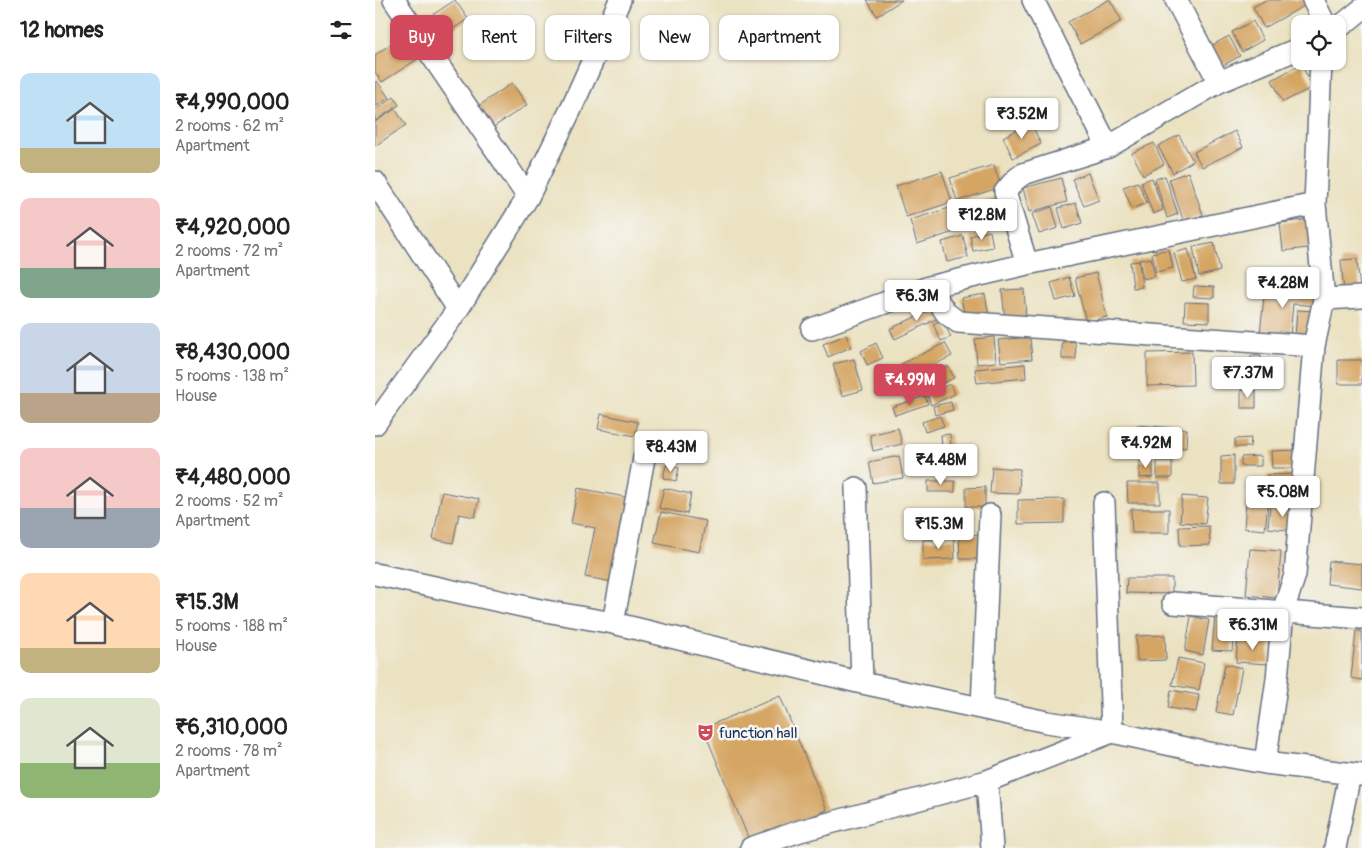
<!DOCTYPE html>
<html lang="en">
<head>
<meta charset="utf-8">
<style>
  body { margin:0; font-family:Pangolin,sans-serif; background:#f6f6f6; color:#222; height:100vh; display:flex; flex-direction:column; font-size:19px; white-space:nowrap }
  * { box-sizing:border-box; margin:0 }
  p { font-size:16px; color:#767676 }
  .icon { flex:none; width:28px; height:28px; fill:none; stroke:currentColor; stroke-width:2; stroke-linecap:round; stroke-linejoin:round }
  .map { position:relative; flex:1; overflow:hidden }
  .details { display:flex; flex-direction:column; background:#fff; width:375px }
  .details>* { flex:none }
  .hud { position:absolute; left:15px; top:15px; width:475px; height:45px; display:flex; gap:10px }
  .buttons { position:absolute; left:916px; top:15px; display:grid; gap:10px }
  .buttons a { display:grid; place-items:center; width:55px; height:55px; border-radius:10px; background:#fff; box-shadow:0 1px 4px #0004; font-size:25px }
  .price { position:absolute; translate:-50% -42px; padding:0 11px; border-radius:5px; background:#fff; color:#222; font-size:16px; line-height:32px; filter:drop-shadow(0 1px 2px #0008) }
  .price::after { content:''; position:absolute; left:50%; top:30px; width:15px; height:11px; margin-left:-8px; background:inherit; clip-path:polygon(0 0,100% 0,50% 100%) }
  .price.current { background:#d1495b; color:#fff }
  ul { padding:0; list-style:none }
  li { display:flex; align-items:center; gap:15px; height:125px; padding:0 20px }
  li span { display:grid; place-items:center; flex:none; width:140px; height:100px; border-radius:10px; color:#555 }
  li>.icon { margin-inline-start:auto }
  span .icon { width:60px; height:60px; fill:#fffc; stroke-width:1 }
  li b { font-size:21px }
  h2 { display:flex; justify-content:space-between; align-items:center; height:60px; padding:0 20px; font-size:21px }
  .tag { padding:0 18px; border-radius:10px; background:#fff; box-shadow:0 1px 4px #0004; font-size:18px; line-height:45px }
  .tag.current { background:#d1495b; color:#fff }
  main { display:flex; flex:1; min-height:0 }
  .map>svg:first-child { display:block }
  .building { fill:#d5a564 }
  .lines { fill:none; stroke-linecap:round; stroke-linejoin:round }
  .minor-casing { stroke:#646e81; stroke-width:24 }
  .minor { stroke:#fff; stroke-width:21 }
  .labels { text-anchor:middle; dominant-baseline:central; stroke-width:5; stroke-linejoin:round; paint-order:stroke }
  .poi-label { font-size:15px; fill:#1b2f5e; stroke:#f6f6f2; text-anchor:start }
</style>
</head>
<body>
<main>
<section class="details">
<h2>12 homes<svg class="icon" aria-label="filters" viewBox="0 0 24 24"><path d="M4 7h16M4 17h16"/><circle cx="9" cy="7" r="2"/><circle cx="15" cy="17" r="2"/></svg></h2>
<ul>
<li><span style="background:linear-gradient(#bfe0f5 75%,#c2b280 0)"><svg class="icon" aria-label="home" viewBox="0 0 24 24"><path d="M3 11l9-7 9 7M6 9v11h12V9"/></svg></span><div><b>₹4,990,000</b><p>2 rooms · 62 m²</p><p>Apartment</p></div></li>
<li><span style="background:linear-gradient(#f6c9c9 70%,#7fa58c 0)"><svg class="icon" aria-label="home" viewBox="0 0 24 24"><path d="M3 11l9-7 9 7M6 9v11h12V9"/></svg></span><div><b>₹4,920,000</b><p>2 rooms · 72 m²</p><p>Apartment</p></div></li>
<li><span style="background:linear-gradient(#c9d6e8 70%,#b9a48a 0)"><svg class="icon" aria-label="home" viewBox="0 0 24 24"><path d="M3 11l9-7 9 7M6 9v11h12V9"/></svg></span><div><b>₹8,430,000</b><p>5 rooms · 138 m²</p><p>House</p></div></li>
<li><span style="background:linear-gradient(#f6c9c9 60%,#9aa5b1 0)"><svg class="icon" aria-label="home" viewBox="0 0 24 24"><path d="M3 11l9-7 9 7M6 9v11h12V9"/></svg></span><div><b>₹4,480,000</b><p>2 rooms · 52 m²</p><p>Apartment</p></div></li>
<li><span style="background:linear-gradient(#ffd9b3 75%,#c2b280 0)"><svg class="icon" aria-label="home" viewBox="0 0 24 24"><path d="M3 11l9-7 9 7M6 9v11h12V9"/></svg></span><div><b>₹15.3M</b><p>5 rooms · 188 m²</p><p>House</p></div></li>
<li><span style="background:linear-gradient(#dfe7d0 65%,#8fb573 0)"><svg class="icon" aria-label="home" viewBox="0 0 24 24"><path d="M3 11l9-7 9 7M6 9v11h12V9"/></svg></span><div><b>₹6,310,000</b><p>2 rooms · 78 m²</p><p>Apartment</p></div></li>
</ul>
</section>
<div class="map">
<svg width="987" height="848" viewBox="0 0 987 848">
  <rect width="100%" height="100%" fill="#f6f6f2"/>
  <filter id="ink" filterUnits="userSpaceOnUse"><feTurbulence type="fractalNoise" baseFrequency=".02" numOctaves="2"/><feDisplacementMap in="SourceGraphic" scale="10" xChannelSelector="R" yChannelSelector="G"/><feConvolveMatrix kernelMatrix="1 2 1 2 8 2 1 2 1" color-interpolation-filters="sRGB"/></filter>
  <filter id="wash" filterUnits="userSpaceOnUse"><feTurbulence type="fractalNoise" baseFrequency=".0096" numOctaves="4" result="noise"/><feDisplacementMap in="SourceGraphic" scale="20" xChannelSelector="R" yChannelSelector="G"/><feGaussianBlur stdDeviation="1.12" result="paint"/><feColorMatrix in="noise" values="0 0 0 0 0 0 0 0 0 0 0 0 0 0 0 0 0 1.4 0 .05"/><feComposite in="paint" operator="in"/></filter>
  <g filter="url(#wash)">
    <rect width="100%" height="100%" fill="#ebe2c1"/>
    <g id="blocks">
      <!-- building -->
      <path class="building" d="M80,0L93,19L60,41L47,22Z
        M492,0H527L502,16Z
        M733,0H735L747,21L705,44L693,22Z
        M891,0H928L931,5L889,28L878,7Z
        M878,21L888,40L867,52L857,32Z
        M29,35L44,58L7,82L0,72V55Z
        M854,36L865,56L845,67L834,47Z
        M926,64L938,87L908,102L897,80Z
        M2,81L14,98L0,107V82Z
        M137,83L152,105L117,128L102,107Z
        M19,97L24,105L0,121V110Z
        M20,109L31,125L0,146V122Z
        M656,123L666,144L638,158L628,137Z
        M860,131L868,147L827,167L819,152Z
        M804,135L818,161L798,173L783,146Z
        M779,143L789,164L768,175L757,153Z
        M619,165L626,187L582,201L575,178Z
        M567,171L577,202L531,217L521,186Z
        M813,172L828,215L809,222L794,179Z
        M713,173L724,200L709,206L697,179Z
        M790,176L803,214L792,218L780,179Z
        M686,178L692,202L654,212L648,188Z
        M777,178L788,210L778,214L766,182Z
        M763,182L772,203L757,209L748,187Z
        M626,197L631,218L593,228L587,207Z
        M701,203L707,223L689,229L683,208Z
        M581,206L588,229L542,244L535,220Z
        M677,207L683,228L664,234L657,214Z
        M938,219L941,247L908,251L905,223Z
        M615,231L618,247L598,251L595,236Z
        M588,236L593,257L572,262L567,242Z
        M839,243L845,271L824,276L818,247Z
        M794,249L798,268L781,272L777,253Z
        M813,249L821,279L807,282L799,253Z
        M776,258L780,276L768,279L764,260Z
        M982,259L985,291L969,292L966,260Z
        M764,261L767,287L758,288L755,262Z
        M721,273L732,317L711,322L700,278Z
        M694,277L700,296L681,301L676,283Z
        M819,286L839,287V298L818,297Z
        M890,287L943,292L942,306L918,304L915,336L885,334Z
        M649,289L651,318L630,320L627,290Z
        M610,294L614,316L591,320L586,298Z
        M810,302L834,303V322L809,321Z
        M563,306L568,316L520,339L515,329Z
        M922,310L940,311L938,338L920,336Z
        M567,320L576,337L566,341L558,324Z
        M471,335L476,347L453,357L448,344Z
        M619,337L621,362L602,364L600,339Z
        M655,337L657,359L626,362L623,340Z
        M700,341L701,359H687V342Z
        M501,343L508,358L492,365L486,351Z
        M570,343L577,356L532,378L526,364Z
        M817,352L818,385L772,386V353Z
        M876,356H886V377H876Z
        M479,359L488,390L467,396L458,364Z
        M963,360H987V384H963Z
        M650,364L651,378L602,383L600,369Z
        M573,366L579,378L556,389L550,376Z
        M575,384L580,394L556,405L552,394Z
        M866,390H881V408H866Z
        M550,396L553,404L520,415L517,407Z
        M576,402L578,410L560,415L558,406Z
        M226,414L263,422L260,436L223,429Z
        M565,416L569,426L550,432L547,422Z
        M762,425L812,429L811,448L761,444Z
        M523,428L527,444L498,451L495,435Z
        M575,434L577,455L551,457L550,447L567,446L566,435Z
        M876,438L875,447H860V439Z
        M922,450V468H897L896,451Z
        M859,455V484H846V456Z
        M524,456L528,478L498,483L494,462Z
        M886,456V466H866V457Z
        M572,460V471L555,473L554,461Z
        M764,461H778V477L764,478Z
        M782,461H797V478H782Z
        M291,465L304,468L301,481L288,478Z
        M617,467L645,469L644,494L615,493Z
        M923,474L924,489H893L892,475Z
        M553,481H580V492H553Z
        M752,483H785V503H753Z
        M610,487V507H591V488Z
        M203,488L255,498L238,582L210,577L220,528L196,523Z
        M289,488L316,494L312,514L284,508Z
        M67,492L104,499L100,517L84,514L78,543L58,539Z
        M807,496L833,498L830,524L805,522Z
        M689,499V523L643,524V500Z
        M871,503L893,505L890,530L869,528Z
        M895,504L923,507L921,531L893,528Z
        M756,509H794V533H757Z
        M286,512L331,521L324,552L279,543Z
        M834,526L835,545L805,546L804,527Z
        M607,534V559H585L584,535Z
        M579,539L580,559L548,560V540Z
        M875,549L906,551L902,598L871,595Z
        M954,561L987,564V588L952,584Z
        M752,578H797V594L751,593Z
        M840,615L860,616L857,651L837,650Z
        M816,616L834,620L828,655L810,651Z
        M981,631H987V680L976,678Z
        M790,635L791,660L762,661L761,636Z
        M863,638L895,640L893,664L861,662Z
        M803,658L829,663L824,690L797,685Z
        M850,664L867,668L858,715L841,712Z
        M796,690L824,695L821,712L793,708Z
        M405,696L452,810L375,842L328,728Z"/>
    </g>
  </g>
  <g filter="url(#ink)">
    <use href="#blocks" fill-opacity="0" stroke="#646e81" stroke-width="1"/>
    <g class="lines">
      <defs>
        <path id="minor" d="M19,0L153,197
          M658,0L733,147
          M801,0L844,82
          M938,0L950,24
          M962,29L987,9
          M0,182L83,309
          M652,264L630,192L640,180L648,174L733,147L844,82L925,48
          M554,287L571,313L583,322L939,346
          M949,299L987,297
          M437,329L554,287L652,264L940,204
          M0,424L83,309L153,197L195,111L245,0
          M481,488L487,683
          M0,574L165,610L238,623L487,683L672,722L737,732L828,752L890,763L987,775
          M798,603L987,618
          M238,623L269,458
          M607,708L615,515
          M890,763L902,679L908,611L920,575L939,346L949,299L940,204L946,61
          M612,781L617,848
          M376,848L425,831L612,781L737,732L729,503
          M960,848L975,774"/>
      </defs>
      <!-- minor casing -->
      <use href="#minor" class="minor-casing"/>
      <!-- minor -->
      <use href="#minor" class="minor"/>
    </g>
  </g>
  <!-- icons -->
  <defs>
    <symbol id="theatre-bare" viewBox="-9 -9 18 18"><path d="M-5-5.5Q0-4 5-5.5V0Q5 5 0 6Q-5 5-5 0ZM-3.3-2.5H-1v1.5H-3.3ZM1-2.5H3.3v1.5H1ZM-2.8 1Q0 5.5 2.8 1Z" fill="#d1495b" stroke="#f6f6f2" stroke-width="2.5" paint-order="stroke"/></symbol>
  </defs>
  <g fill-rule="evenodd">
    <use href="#theatre-bare" x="318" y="720" width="25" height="25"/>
  </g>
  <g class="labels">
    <!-- poi labels -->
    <g class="poi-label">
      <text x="344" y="733">function hall</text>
    </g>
  </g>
</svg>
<div class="buttons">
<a><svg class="icon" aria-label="locate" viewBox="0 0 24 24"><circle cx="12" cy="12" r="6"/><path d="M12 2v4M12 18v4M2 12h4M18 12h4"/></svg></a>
</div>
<b class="price" style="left:647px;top:140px">₹3.52M</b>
<b class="price" style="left:607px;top:241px">₹12.8M</b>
<b class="price" style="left:908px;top:309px">₹4.28M</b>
<b class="price" style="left:542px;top:322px">₹6.3M</b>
<b class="price" style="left:873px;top:399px">₹7.37M</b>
<b class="price current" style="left:535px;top:406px">₹4.99M</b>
<b class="price" style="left:771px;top:469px">₹4.92M</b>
<b class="price" style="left:296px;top:473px">₹8.43M</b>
<b class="price" style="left:566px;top:486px">₹4.48M</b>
<b class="price" style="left:908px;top:518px">₹5.08M</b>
<b class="price" style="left:564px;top:550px">₹15.3M</b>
<b class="price" style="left:878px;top:651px">₹6.31M</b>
<div class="hud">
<a class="tag current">Buy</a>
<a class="tag">Rent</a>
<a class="tag">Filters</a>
<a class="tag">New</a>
<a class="tag">Apartment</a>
</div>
</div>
</main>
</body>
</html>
